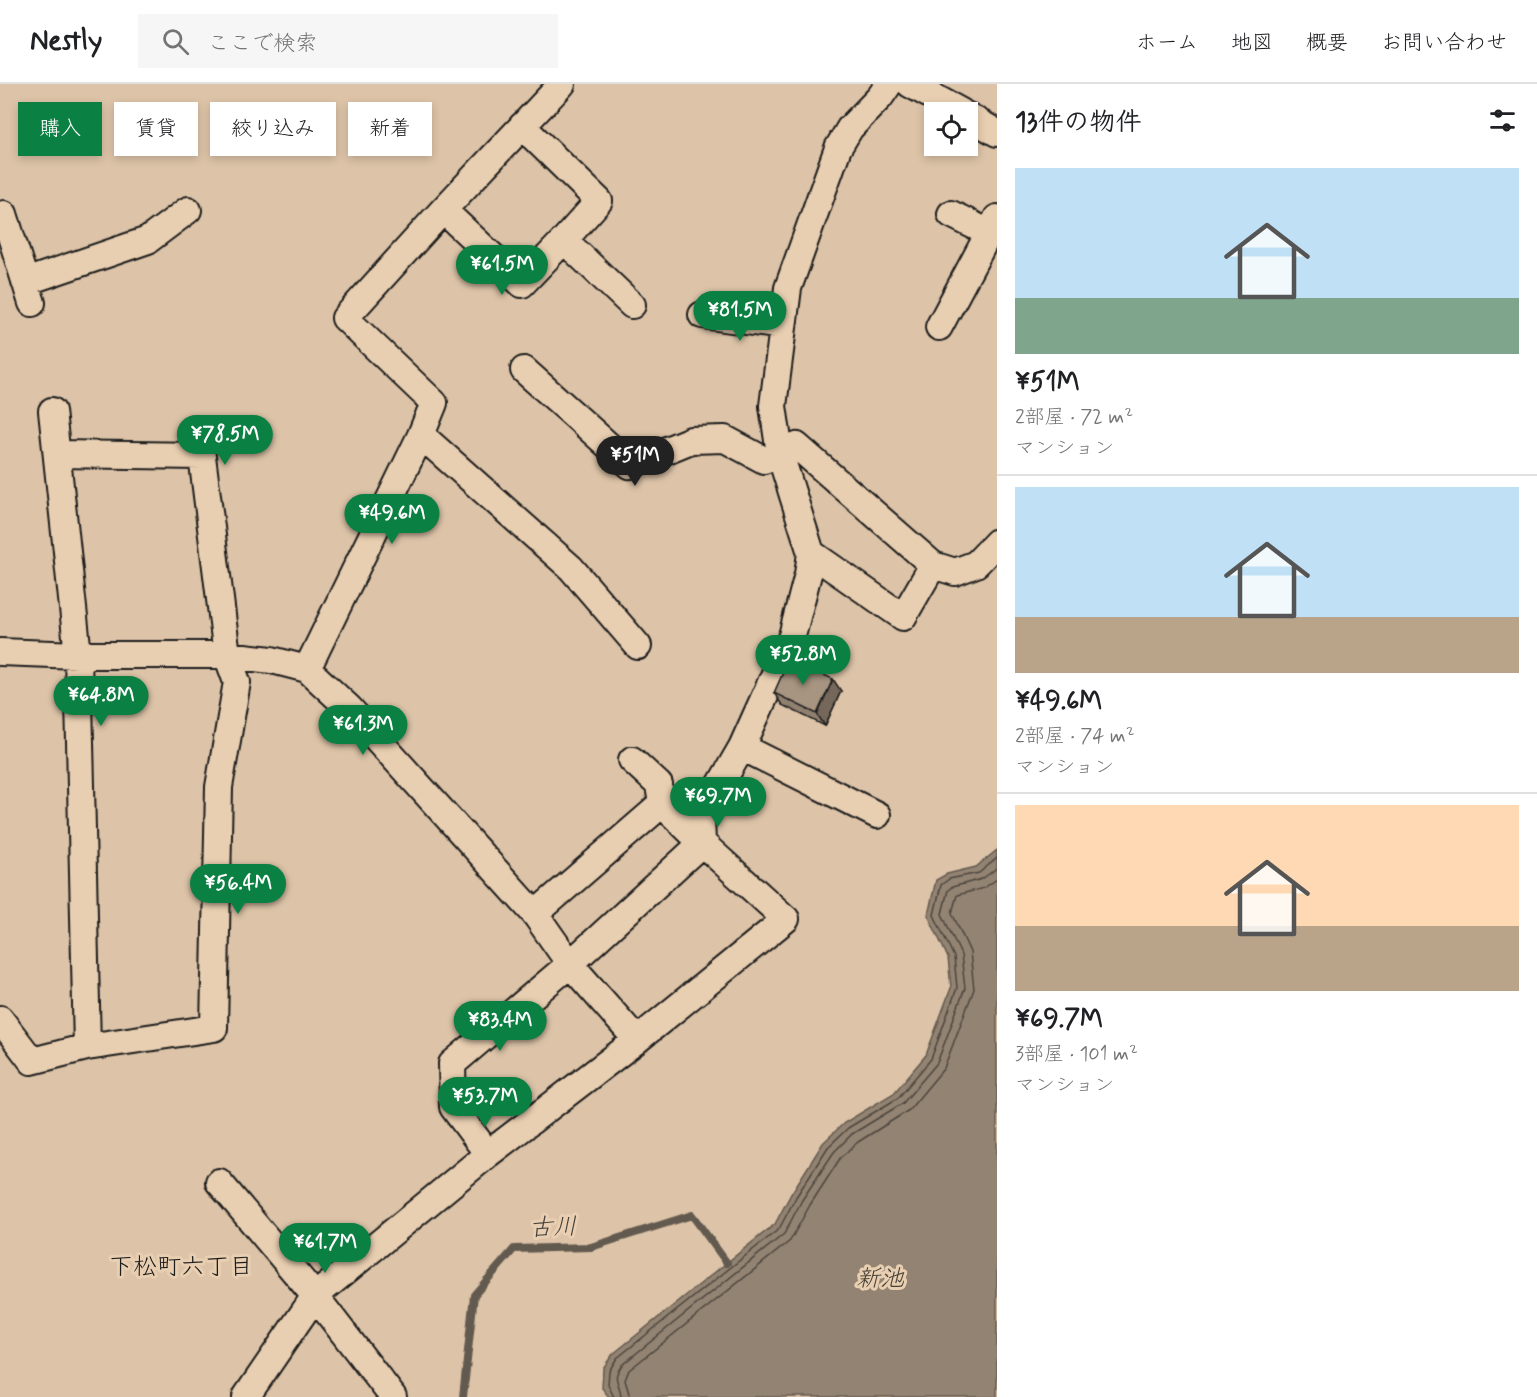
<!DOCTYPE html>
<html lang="ja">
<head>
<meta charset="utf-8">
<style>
  body { margin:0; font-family:Mynerve,"Klee One",sans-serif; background:#f6f6f6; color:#202124; height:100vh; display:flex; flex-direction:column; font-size:22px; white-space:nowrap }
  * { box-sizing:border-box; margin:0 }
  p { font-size:20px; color:#757577 }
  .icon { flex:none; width:33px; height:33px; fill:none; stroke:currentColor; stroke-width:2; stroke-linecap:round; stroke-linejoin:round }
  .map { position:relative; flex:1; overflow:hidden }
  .side { display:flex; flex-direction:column; background:#fff; width:540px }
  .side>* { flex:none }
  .top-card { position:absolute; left:18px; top:18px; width:570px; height:54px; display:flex; gap:12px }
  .buttons { position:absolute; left:924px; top:18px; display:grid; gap:12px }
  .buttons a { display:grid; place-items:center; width:54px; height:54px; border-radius:0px; background:#fff; box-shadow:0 3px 9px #0003; font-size:30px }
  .price { position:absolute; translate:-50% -51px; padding:0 14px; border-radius:21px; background:#0b8043; color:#fff; font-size:20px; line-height:39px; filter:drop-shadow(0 2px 3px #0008) }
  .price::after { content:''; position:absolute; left:50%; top:36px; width:18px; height:14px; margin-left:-9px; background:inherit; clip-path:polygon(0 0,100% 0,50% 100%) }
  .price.current { background:#222; color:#fff }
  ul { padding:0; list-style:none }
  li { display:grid; align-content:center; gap:12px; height:318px; padding:0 18px }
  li+li { border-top:2px solid #e0e0e0 }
  li span { display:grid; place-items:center; height:186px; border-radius:0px; color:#555 }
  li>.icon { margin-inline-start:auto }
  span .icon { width:108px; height:108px; fill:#fffc; stroke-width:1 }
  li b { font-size:26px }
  h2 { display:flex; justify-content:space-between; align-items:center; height:72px; padding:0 18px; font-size:26px }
  .pill { padding:0 21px; border-radius:0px; background:#fff; box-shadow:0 3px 9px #0003; font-size:21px; line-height:54px }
  .pill.current { background:#0b8043; color:#fff }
  header { display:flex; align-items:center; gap:36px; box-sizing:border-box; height:84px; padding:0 30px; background:#fff; border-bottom:2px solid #e0e0e0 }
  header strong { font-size:28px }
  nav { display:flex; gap:33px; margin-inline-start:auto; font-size:21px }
  .search { width:420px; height:54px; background:#f6f6f6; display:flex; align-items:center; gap:15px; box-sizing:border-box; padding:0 21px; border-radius:0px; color:#757577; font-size:22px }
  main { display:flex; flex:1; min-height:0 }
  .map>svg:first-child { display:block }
  .water { fill:#938372; stroke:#635a50; stroke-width:1.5 }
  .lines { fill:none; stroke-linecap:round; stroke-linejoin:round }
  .shore { stroke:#4c453e; stroke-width:1.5 }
  .stream { stroke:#635a50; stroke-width:8 }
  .minor-casing { stroke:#1c1c1c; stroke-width:30 }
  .minor { stroke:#e9cfb1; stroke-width:26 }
  .wall { fill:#90806f; stroke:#1c1c1c; stroke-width:1.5 }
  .shaded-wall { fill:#75685a; stroke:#1c1c1c; stroke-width:1.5 }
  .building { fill:#a79581; stroke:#1c1c1c; stroke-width:1.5 }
  .labels { text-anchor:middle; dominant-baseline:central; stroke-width:6; stroke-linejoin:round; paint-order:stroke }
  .water-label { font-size:24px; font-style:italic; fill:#46403a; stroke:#e9cfb1 }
  .neighbourhood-label { font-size:24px; fill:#1c1c1c; stroke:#e9cfb1 }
</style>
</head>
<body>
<header>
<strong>Nestly</strong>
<div class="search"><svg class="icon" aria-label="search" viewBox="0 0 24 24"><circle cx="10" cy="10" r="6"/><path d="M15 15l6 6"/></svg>ここで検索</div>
<nav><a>ホーム</a><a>地図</a><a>概要</a><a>お問い合わせ</a></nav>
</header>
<main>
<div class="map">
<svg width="997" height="1313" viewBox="0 0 997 1313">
  <rect width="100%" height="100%" fill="#ddc4a8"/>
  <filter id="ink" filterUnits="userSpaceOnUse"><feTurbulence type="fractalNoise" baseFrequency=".0167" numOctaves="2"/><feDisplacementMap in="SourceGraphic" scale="12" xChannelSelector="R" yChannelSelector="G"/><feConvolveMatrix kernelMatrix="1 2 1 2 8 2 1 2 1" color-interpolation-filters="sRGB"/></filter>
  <g filter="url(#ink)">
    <!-- water -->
    <path class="water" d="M997,766V1313H609L602,1304L603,1284L613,1270L775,1140L791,1110L823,1059L844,1039L894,1009L926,971L951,904L948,874L928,831L936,796L947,790L976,783Z"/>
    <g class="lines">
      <!-- shore -->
      <path class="shore" d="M614,1313L608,1301L609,1287L617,1274L779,1145L796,1113L828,1063L848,1044L898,1014L931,975L957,904L954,873L934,831L941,801L949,795L979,789L997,774
        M621,1313C620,1296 610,1296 623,1280L784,1150L802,1116L834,1068L852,1050L903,1019L937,979L965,904L961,871L942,830L948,806L952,803L982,795L997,784
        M630,1313L625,1296L629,1286L790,1157L810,1121L841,1073L858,1058L909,1026L944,984L974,905L970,868L952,829L957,811L984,804L997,795"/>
      <!-- stream -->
      <path class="stream" d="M463,1313L474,1211L514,1165L591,1163L692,1131L727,1179"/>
      <defs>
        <path id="minor" d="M910,0L961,28
          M968,32L997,49
          M443,126L522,200L564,156L599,117L522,42
          M951,130L989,149
          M0,132L4,130L32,219
          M564,156L632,221
          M25,198L148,156L188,126
          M702,231L783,242
          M939,243L997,134
          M524,286L630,381L691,356L725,355L764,376L797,362L933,481L903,533L811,469
          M52,327L78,571L87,963
          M421,351L571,484L638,562
          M933,481L955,488L976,480L997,458
          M0,568L78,571H227L272,576L307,585L349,624L535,830L570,880L637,956
          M307,585L421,351L434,319L345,234L443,126L562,0
          M742,663L877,731
          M535,830L662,720
          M0,935L32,977L87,963L214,944L219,703L237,598L227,571L202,372L57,370
          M488,1070L453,1023L452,980L570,880L702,759L701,734L742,663L792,552L808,490L811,469L780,370L773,322L788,204L838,64L850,44L880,13L889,0
          M219,1098L315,1212L393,1313
          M246,1313L315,1212L488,1070L637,956L786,835L702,759L662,720L659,701L632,676"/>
      </defs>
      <!-- minor casing -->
      <use href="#minor" class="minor-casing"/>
      <!-- minor -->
      <use href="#minor" class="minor"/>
    </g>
    <!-- wall -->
    <path class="wall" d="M841,607L825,642L782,621L774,609Z"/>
    <!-- shaded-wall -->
    <path class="shaded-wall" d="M833,595L841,607L825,642L817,630Z"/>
    <!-- building -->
    <path class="building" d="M789,575L833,595L817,630L774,609Z"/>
  </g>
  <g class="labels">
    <!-- water labels -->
    <g class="water-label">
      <text transform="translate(553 1144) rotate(-2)">古川</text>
      <text x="880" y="1195">新池</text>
    </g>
    <!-- neighbourhood labels -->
    <g class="neighbourhood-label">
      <text x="181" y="1183">下松町六丁目</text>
    </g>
  </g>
</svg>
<div class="buttons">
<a><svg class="icon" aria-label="locate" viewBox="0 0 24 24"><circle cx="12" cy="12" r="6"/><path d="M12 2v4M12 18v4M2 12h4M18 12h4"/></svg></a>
</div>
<b class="price" style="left:502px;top:212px">¥61.5M</b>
<b class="price" style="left:740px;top:258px">¥81.5M</b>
<b class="price" style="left:225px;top:382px">¥78.5M</b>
<b class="price current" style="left:635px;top:403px">¥51M</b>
<b class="price" style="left:392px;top:461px">¥49.6M</b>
<b class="price" style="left:803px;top:602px">¥52.8M</b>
<b class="price" style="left:101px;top:643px">¥64.8M</b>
<b class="price" style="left:363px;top:672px">¥61.3M</b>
<b class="price" style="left:718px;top:744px">¥69.7M</b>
<b class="price" style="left:238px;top:831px">¥56.4M</b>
<b class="price" style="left:500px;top:968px">¥83.4M</b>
<b class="price" style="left:485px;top:1044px">¥53.7M</b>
<b class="price" style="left:325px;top:1190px">¥61.7M</b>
<div class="top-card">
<a class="pill current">購入</a>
<a class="pill">賃貸</a>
<a class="pill">絞り込み</a>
<a class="pill">新着</a>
</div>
</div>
<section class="side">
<h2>13件の物件<svg class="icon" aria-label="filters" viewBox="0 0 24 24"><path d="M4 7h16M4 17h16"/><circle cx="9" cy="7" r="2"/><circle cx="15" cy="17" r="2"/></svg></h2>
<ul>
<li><span style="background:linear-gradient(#bfe0f5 70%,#7fa58c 0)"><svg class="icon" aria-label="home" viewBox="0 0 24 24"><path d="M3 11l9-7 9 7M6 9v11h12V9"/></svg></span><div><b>¥51M</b><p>2部屋 · 72 m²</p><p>マンション</p></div></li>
<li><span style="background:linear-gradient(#bfe0f5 70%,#b9a48a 0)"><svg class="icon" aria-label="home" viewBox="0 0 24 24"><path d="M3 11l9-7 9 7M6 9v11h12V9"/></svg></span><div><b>¥49.6M</b><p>2部屋 · 74 m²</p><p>マンション</p></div></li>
<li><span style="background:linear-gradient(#ffd9b3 65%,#b9a48a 0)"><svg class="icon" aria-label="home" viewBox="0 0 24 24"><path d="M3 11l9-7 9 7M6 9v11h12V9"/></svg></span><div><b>¥69.7M</b><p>3部屋 · 101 m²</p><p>マンション</p></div></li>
</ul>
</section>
</main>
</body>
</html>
